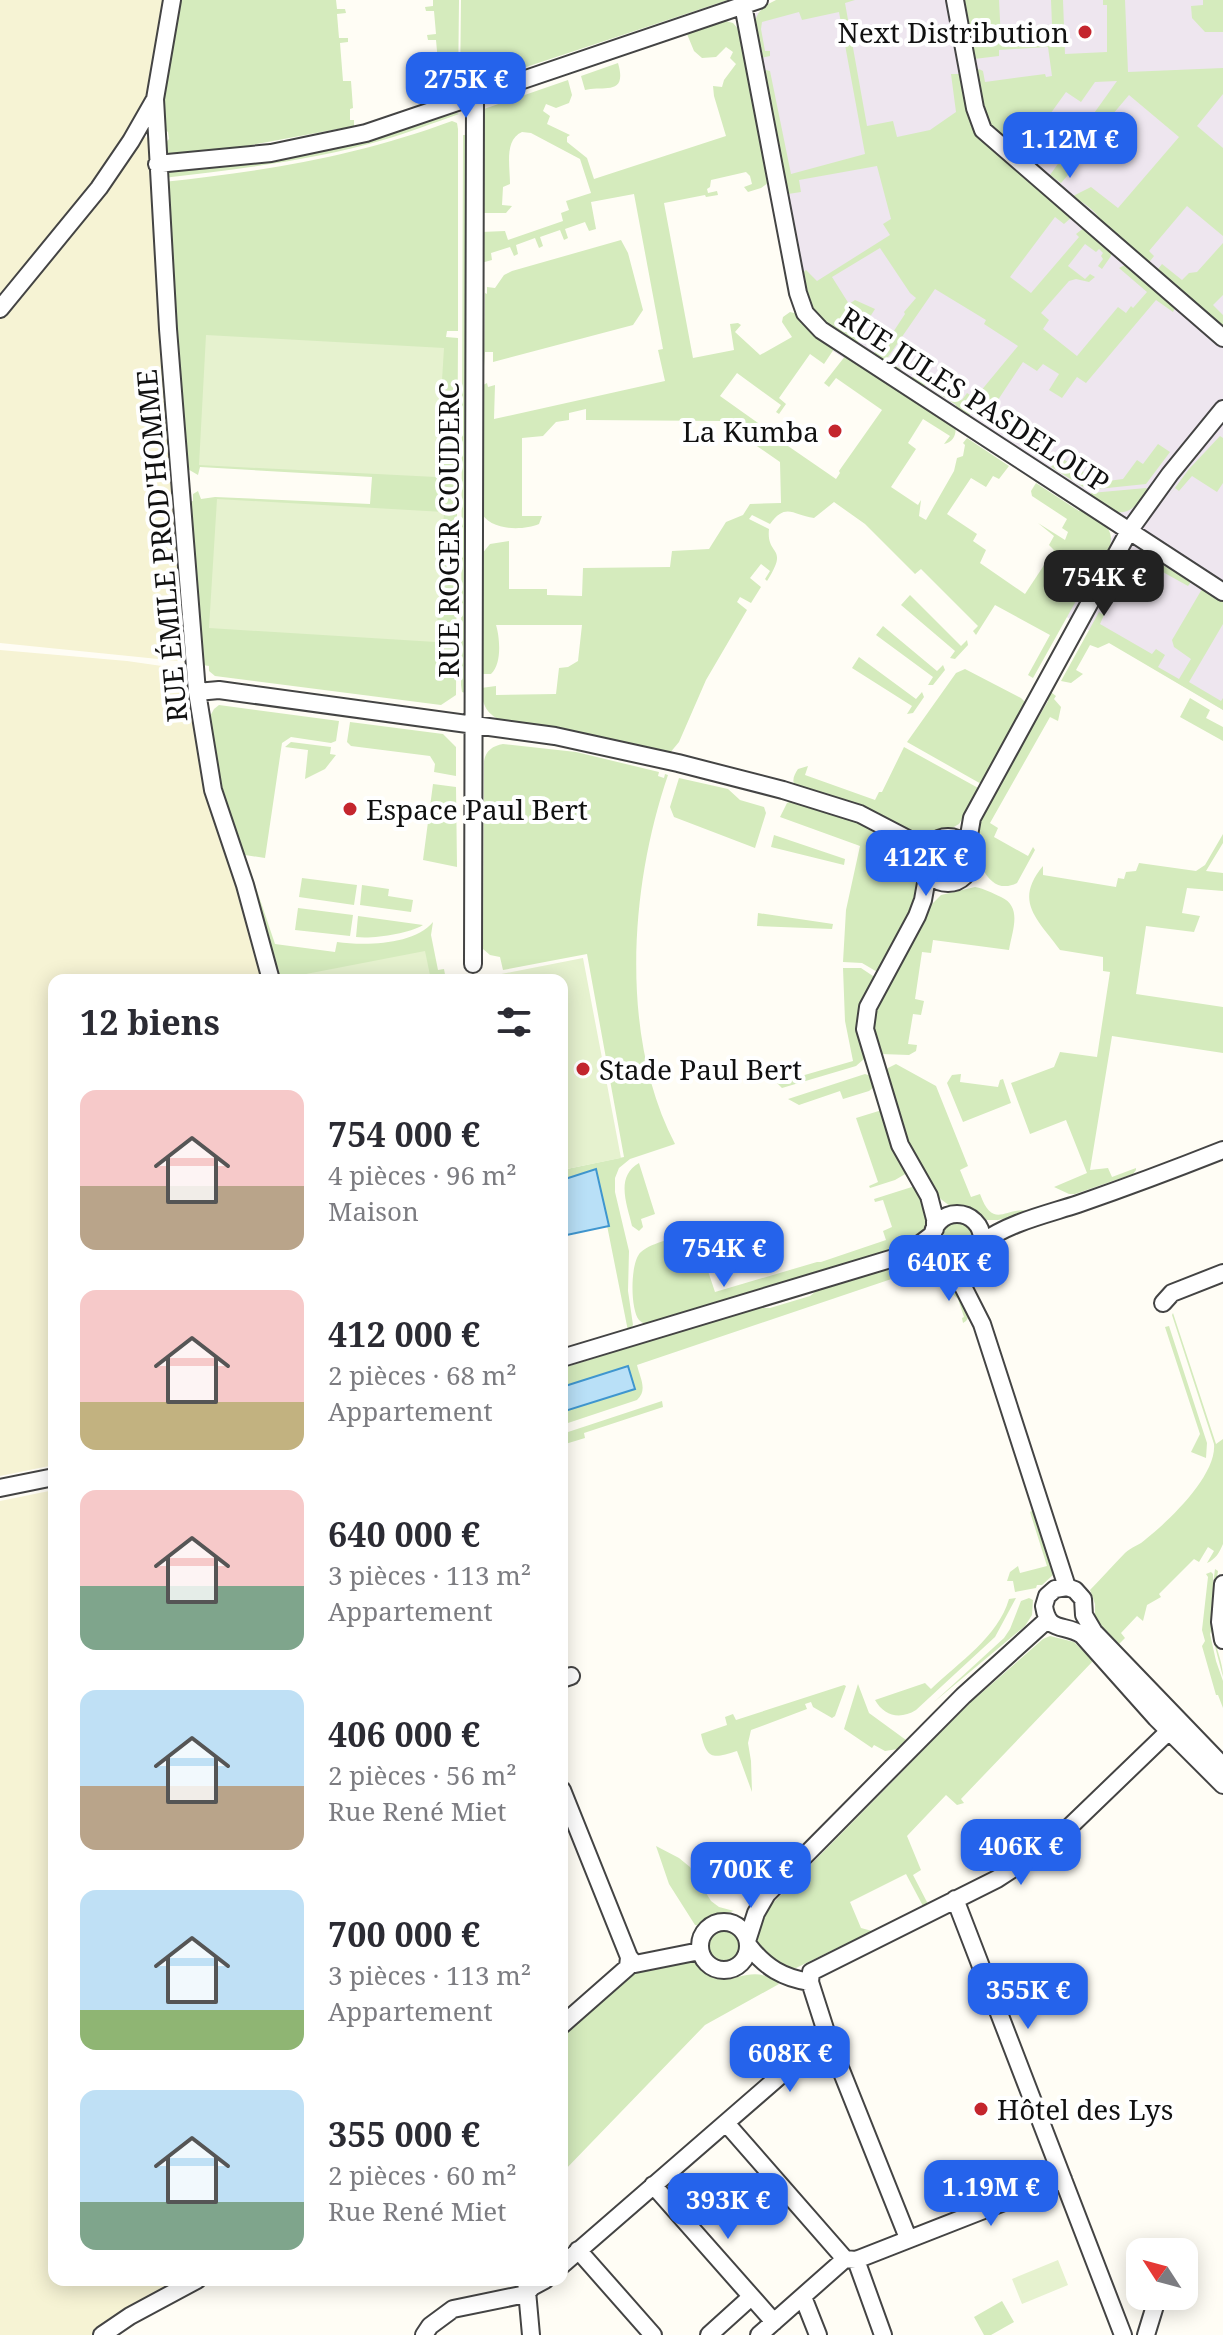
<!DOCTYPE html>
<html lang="fr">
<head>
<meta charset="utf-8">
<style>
  body { margin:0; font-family:"Noto Serif",serif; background:#f7f7f7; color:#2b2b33; height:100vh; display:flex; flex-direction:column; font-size:30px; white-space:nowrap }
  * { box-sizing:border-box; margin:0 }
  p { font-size:26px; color:#7c7c81 }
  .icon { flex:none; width:44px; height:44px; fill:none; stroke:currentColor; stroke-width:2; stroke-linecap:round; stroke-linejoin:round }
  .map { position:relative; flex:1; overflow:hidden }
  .panel { position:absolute; left:48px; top:974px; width:520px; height:1312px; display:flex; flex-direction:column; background:#fff; border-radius:16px; box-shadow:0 4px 20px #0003 }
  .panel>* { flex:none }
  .needle { width:52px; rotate:306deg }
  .buttons { position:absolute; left:1126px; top:2238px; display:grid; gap:16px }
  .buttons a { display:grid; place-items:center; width:72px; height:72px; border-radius:16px; background:#fff; box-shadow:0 4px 20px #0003; font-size:40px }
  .price { position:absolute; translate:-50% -68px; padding:0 18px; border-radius:16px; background:#2563eb; color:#fff; font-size:26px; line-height:52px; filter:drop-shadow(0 2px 4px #0008) }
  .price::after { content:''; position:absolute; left:50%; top:48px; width:24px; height:18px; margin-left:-12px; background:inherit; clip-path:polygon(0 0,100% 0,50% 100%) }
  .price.selected { background:#222; color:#fff }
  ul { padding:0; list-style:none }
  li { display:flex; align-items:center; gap:24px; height:200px; padding:0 32px }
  li span { display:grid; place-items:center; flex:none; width:224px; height:160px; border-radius:16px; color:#555 }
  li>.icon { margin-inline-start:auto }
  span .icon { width:96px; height:96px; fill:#fffc; stroke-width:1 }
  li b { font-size:34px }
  h2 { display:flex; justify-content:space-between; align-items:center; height:96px; padding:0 32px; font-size:34px }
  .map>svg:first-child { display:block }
  .industrial { fill:#eee6ef }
  .farmland { fill:#f6f3d4 }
  .green { fill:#d5ebbd }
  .pitch { fill:#e6f2cf }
  .water { fill:#b9e0f7; stroke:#3f96cf; stroke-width:2 }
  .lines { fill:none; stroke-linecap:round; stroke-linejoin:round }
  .minor-casing { stroke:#444; stroke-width:20 }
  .minor { stroke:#fff; stroke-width:16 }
  .poi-dot { fill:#c4262e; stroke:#fff; stroke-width:3 }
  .labels { text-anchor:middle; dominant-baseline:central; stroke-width:8; stroke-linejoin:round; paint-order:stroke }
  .poi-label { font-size:28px; fill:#111; stroke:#fff; text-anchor:start }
  .street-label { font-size:28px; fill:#111; stroke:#fff }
</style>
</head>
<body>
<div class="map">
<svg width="1223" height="2335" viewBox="0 0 1223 2335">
  <rect width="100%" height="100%" fill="#fffdf5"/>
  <!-- industrial -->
  <path class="industrial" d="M808,0H1223V710L1065,616L1115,532L814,339L794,307L732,30L756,13Z"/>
  <!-- farmland -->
  <path class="farmland" d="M0,0H164L153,69L148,95L139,115L87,195L0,300Z
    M144,136L150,140L161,319L177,550L188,662L0,643V316L141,137Z
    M0,650L127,661L190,670L203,775L217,828L265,980H54V1465L0,1476Z
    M54,1490V2280H187L91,2335H0V1501Z"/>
  <!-- green -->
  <path class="green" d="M177,0H336L337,9H345L346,13L337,14L339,38H348V42L340,43L343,81H351L353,108L350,109V120H354V126L241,147L163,154V145L169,139L168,132L164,129L163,99Z
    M433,0H459L458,91L435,99L432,94L430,75L439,73L436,40H428L427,35L436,34L434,11H426L425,7L433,6Z
    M461,0H728L460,89Z
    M776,0H855L845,3L867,126L893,121L897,137L930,130L956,112L951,74H963L970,110L1073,216L1064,224L1055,217L1010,277L1031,293L1079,237L1076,234L1085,227L1111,250V256L1102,269L1098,266L1103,259L1101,256L1103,253L1099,249L1096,252L1085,244L1068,266L1085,279L1090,274L1095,277L1089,282L1076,279L1069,281L1041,313L1049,320L1043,329L1077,356L1118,307L1126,313L1131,306L1133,308L1147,292L1119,268L1127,264L1174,303L1175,308L1173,312L1156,300L1086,383L1077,377L1062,398L1049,390L1059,374L1043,364L1037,371L1023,362L994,406L983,399L968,417L956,412V405L926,385L920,387L908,380L920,373L962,400L967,393L975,398L1018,346L984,324L986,320L935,289L886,360L901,369L899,372L874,355L877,342L884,346L905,314L904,312L916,298L910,293L880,248L832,277L849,304L855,300L875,309L861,331L868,336L856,343C818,318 812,319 802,273L806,270L817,281L890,235L883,224L891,219L877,166L799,180L801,192L788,194L764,73L766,70L770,71L791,174L865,154L839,12L802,20L799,12L762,22L761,29L765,51H770V56L761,58C756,32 745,14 776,0Z
    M962,0H999L1001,40L1047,39L1046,26L1052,25L1051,0H1063L1065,54L1107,52V5H1103V0H1125L1128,72L1223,68V94L1197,126L1223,148V236L1187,206L1149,251L1154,256L1147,265L1104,228C1102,215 1082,200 1071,197L1091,187L1118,208L1179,137L1129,95L1107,121L1102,118L1076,149L1084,157L1061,183L1050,175L1117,81L1095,82L1081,102L1066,92L1030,142L1034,145L1028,157L1013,145L996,136L984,118L976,71L979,69L983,71L985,82L1045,74L1046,77L1052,76L1048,47L999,50V56L974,59Z
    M1203,0H1223V32H1205L1192,18L1191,6L1203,5Z
    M722,20L733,23L740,31L771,181L761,188L748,192L744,187L752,184L750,176L746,172L711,180L710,187L707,189L708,193L717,191L718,195L706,197L705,195L664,203L693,358L734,350L730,324L738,323L741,325L735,332L760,355L792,337L782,322L783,317L790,312L798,314L836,346L824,364L810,354L779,398L786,404L779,414L776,412L781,405L737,373L720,396L775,435L780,428L794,437L788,446L836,479L840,473L839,471L882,410L836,378L829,387L824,383L846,355L955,425C957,433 954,442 944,444L950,436L923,419L908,443L916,449L891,487L918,505L921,500L919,516L926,520L954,471L957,458L963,456L965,445L963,443L967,438L1009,466L999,479L993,476L986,487L971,478L947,514L977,534L973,541L986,550L980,563L1025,594L1054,550L1049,545L1054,536L1038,523L1065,540L1068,532L1062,528L1067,519L1032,496L1031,491L1036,483L1079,511L1082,508C1112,527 1120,534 1100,567L1096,565L1033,678L1028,675L1050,635L995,605L976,635L973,631L978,626L921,569L915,574L865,524L834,502L814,518C793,515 786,502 770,524L752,515L749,519L769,529C766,557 790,545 767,581L765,579L770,571L761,564L750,578L761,587L751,603L740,597L737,602L747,610L706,680L679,742L669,754L503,721C487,715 482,705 481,688L496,686V695L556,694L559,668L568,667L578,661L582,625H496C500,638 502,664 491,674H483L481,555L490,544L509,541V589H547V595L582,596L583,568L670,567L672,551L709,549L726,522L743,515L750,504L781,503L780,462L721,421L586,420V409L569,413V420L556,422L543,436L522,438V516H542L539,524C522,531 488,531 480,510L483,385L487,383L488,387L495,385L494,419L665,381L658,350L663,349L634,194L591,202L596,229L589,231L585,222L565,229L568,238L564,240L560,230L540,237L543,246L539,248L535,238L516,245L518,254L514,256L510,247L491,253L492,260L481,263V232L505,231L508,240L563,221L561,213L569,210L566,201L591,193L580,159L531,133L522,132C504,140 510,166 510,184L503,187L502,205L512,206L506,213H482L481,110L568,80L572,95L569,103L556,108L546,104L543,111L550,116L547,124L570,135L567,137V142L587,158L594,179L726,136L714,96L713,86L722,87L724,80L736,64L730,58L733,52L726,47L716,57L702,58L694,51L687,34L690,28Z
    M618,63C628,97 602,85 585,90L581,76Z
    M453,111L459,114C433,123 408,133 383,140C311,161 237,169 163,178L166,172L172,170L225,166L277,158Z
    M452,121L457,123L458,129V331H447L446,337L458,338L456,695L441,705L215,676L209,671V666L203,665L189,502L193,501V494L198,491L201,499L215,497L370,504L372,477L200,467L198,475L186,468L163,182C266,171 354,157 452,121Z
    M463,135H469L468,694L462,692L461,685Z
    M621,240L628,253L643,310L633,325L493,362V352H485L484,366L485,282V293L487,294V287L495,288L504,275L512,271Z
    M1223,243V295L1213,305L1223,315V332L1155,273L1162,264L1182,280L1189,273L1197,272Z
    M1220,436L1223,438V483L1217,492L1192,476L1179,491L1175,488L1157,512L1189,469Z
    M1158,444L1170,452L1146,484L1088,490L1051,467L1057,460L1063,459L1100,482L1123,479L1137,460L1143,464Z
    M1146,488L1149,490C1126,521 1118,516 1088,497L1091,493Z
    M1156,556L1191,582L1188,586L1161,571L1135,576L1128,572L1108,608L1102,605L1126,563Z
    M1202,589L1223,602V624L1189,682L1221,701L1223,698V710L1109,643L1098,648L1090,645L1076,670L1083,674L1071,683L1061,681L1099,612L1104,615L1100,624L1152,654L1156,649L1165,655L1158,667L1179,679L1191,659L1174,647L1172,640Z
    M910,595L961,646L967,640L968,645L955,659L950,658L955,651L901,605Z
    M883,626L937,671L943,665L945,670L933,685H928L933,677L876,635Z
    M859,657L916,699L922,692L924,697L913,713L907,714L912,706L852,668Z
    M965,669L1021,698L1025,702V707L983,785L907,742L956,673Z
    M1048,690L1056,696L1054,699L1061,707L1058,721L1050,717L990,823L998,828L994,837L1028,856L1033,847L1035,850L1017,883C984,900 969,843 977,821C980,811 987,802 992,793C1005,770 1018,746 1031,722L1038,718L1048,701L1045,695Z
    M1190,698L1210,710L1206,718L1223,727V741L1180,717Z
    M219,705L339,721L336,741L331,743L291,737L282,743L265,858L245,855L275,944L335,952L337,942C365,946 414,945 433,922L431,935L438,970L444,969L446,980H280L278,967H274L222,807L209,718L214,709Z
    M350,722L443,734L456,747V776L434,772L435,764L430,756L351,746L347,742Z
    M291,742L331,747L330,754L336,755L325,769L305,779L308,750L285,747Z
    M503,744L576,752L659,772L658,776L664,778L665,774L668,775C630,886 619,1036 675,1144L630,1159L619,1168L615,1178V1192L629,1251L628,1291L633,1325L628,1331L596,1170L562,1180V1170L624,1157L587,954L503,970L500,957L490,955L483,949L484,761C486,750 493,746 503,744Z
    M904,747L980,789L959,824L952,828L921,836L796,788C791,781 794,775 798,769L808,766L805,775L875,800L879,792H882Z
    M679,778L728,789L740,800L764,807L766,813L755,848L674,817L670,807Z
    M433,784L456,787L457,867L423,860Z
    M791,801L859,821L904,844L915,856L922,891L879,973L862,963L843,962L846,910L860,846L780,817L787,803Z
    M1223,834V843L1206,871L1223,873V891L1187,888L1182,913L1200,916L1194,932L1146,926L1136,994L1223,1007V1053L1112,1036L1090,1170L1108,1168L1112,1177L1136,1168V1170L1133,1174L1075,1194H1069L1054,1187L1087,1173L1066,1120L1030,1134L1011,1083L1054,1067L1060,1052L1097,1057L1110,972L1103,971V957L1060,950C1038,919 1013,902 1043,866V875L1116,887L1118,878L1124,879L1126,872L1136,871L1139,863L1196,871L1205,865Z
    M774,835L845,859L844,865L771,847Z
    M302,878L357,885L354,905L299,897Z
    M362,885L389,889L388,896L413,900L411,912L360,905Z
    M975,887C985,889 992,893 1001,897C1023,907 1012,931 1009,950L933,940L931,953L922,952L915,999L924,1001L921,1015L913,1014L908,1044L917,1045L916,1051L909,1055L881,1054L873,1043V1014L928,908L941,895Z
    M298,908L353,915L350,936L295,930Z
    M758,913L833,924L832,929L757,926Z
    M358,916L423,925C408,934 373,939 356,937Z
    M843,968H861L876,978L864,1059L856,1066L782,1088L777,1083L853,1061L845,1021Z
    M896,1064L936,1086L968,1166L960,1170L971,1197L980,1194C994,1233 1008,1203 1031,1212L998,1220H987L968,1210L950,1206L938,1197L909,1153L884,1074L888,1068Z
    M865,1074L871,1076L874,1087L869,1091L843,1099L840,1091L799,1105L788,1099Z
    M961,1074L960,1082L998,1087L1000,1080L1003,1079L1011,1103L963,1122L947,1083L952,1075Z
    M882,1110L896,1155L907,1173L895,1180L870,1188L869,1186L878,1182L856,1118Z
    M639,1163L655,1214L641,1219L643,1227L639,1231L632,1226C627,1204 615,1177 639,1163Z
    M915,1186C928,1211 937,1220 915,1243L817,1275C795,1277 774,1283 754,1295L651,1325C646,1324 643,1324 639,1320C630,1309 630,1261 641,1252C652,1242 680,1237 695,1232L715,1292L817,1262H821L886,1240L883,1231L892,1227L883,1200L875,1202L874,1199Z
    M939 1239a18 18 0 1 1 36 0a18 18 0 1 1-36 0Z
    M922,1261C951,1264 959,1295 968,1318L966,1321L963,1323L962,1318L964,1317L958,1299L924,1268L637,1365C640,1378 648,1390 637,1400L562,1425L563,1368L756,1308H770L810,1296L821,1287Z
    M1173,1313L1216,1444L1223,1439V1544C1219,1553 1216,1559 1207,1563L1214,1551L1208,1547L1199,1562L1194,1559L1159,1594L1161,1597L1147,1605L1143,1621L1137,1616L1121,1633L1125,1638L1119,1644L1095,1621V1604L1090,1590C1102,1578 1113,1565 1125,1553C1131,1547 1140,1545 1146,1539C1169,1521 1217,1475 1214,1444L1172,1315Z
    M1169,1326L1207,1443L1206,1458L1191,1452L1200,1434L1165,1327Z
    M662,1401L663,1407L584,1433L585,1438L562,1445V1434Z
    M1033,1510L1053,1575L1042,1585H1037L1036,1588L1015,1592L1013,1581H1007L1010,1572L1018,1566L1020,1573L1047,1566L1030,1512Z
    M1215,1569L1218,1571C1214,1594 1212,1622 1216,1645C1219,1656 1223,1666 1223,1677L1211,1631L1210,1634L1216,1661L1223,1681V1708L1218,1695H1216L1202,1646L1205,1641L1202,1630L1208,1577L1206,1574L1211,1572L1213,1574V1585Z
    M1016,1598L995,1637L916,1710C900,1720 884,1716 875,1700L925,1683L931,1689C959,1662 998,1637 1009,1599Z
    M1029,1598L1033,1600L1032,1615L1025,1626L934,1702L1004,1638L1010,1629L1021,1601Z
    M1050,1636L1074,1642L1093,1661L961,1799L964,1803L957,1805L946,1795L907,1836L921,1870L913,1875L928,1904L923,1906L906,1874L850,1902L861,1928L872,1931L796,1968C779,1969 757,1955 757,1936C757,1930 760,1922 761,1915L970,1703L1043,1639Z
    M858,1684L869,1713L906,1740L898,1749L885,1751L874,1745L872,1748L844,1729Z
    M844,1685L846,1686L835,1716L832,1718L813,1707L811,1702L805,1704L807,1709L751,1730L748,1743L751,1761L752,1792L737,1751C714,1758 707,1761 701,1734L727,1725L725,1717L733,1714L736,1720Z
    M656,1846L679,1858L690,1867L711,1901L719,1907L734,1911L710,1917L699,1926L695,1925L669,1884Z
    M707 1946a17 17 0 1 1 34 0a17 17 0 1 1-34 0Z
    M691,1958C724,2004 746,1955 779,1984L705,2025L562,2173V2033L630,1972Z
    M1002,2301L1014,2322L991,2335H984L974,2317Z"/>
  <!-- pitch -->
  <path class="pitch" d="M206,335L444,348L436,477L199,465Z
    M217,499L444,512L436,642L209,628Z
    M425,951L431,980H307L306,974Z
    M583,958L621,1158L562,1170V980H471Z
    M1058,2260L1068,2285L1022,2304L1012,2279Z"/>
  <!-- water -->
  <path class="water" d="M596,1169L609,1226L562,1236V1180Z
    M628,1366L635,1389L562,1412V1387Z"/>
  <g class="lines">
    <defs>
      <path id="minor" d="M955,0L975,108L983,130L1223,338
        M743,5L798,293L805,313L821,330L1223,592
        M155,99L168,329L197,692L213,790L245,885L271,980
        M157,164L271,153L366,133L759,0
        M0,309L99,188L131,141L155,99L172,0
        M197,692L219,690L555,736L678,763L783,790L860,814L908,839L925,858
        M925 860a23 23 0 1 1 46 0a23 23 0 1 1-46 0Z
        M967,847L972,818L1129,531L1170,474L1223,409
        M928,872L923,900L917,916L868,1007L865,1029L900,1145L929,1196L935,1219V1229
        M473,964L475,96
        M932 1239a25 25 0 1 1 50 0a25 25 0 1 1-50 0Z
        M981,1243C1011,1222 1044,1215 1078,1204C1127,1187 1175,1169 1223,1150
        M951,1263L982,1324L1067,1587
        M1163,1303L1172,1293L1223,1273
        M562,1358L897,1257L912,1250L933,1234
        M0,1488L54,1477
        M1223,1584L1220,1622L1223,1640
        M562,1679L571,1676
        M1223,1766L1094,1632L1084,1615L1083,1599L1075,1590L1067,1587L1055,1589L1047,1596L1044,1606C1048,1634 1065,1623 1082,1635L1156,1718L1223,1785
        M562,1790L629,1957L628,1967L562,2025
        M955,1899L1123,2335
        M700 1946a24 24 0 1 1 48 0a24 24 0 1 1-48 0Z
        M748,1938L756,1913L767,1894L963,1696L1047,1620
        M749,1946C765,1967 783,1978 810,1982
        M629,1957L635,1964L700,1951
        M810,1982L811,1972L997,1879L1028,1859L1059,1837L1169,1731
        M810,1982L827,2035L908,2238
        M726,2123L845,2259L856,2260L1063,2179
        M653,2185L774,2322
        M578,2250L653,2335
        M1171,2252L1172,2248
        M856,2260L883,2335
        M562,2265L827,2035
        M526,2280L531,2335
        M526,2294L532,2287L545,2280
        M803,2297L818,2335
        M102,2335L130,2316L197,2280
        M424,2335L430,2326L453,2309L526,2294
        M709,2335L751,2297
        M759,2335L845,2259
        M1146,2335L1158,2296"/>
    </defs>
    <!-- minor casing -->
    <use href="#minor" class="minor-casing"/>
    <!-- minor -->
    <use href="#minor" class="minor"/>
  </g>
  <!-- markers -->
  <g class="poi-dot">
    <circle cx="1085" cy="32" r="8"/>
    <circle cx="835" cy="431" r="8"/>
    <circle cx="350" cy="809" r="8"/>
    <circle cx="583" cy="1069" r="8"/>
    <circle cx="981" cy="2109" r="8"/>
  </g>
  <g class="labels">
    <!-- poi labels -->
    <g class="poi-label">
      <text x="1069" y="32" text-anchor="end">Next Distribution</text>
      <text x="819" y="431" text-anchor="end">La Kumba</text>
      <text x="366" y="809">Espace Paul Bert</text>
      <text x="599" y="1069">Stade Paul Bert</text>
      <text x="997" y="2109">Hôtel des Lys</text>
    </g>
    <!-- street labels -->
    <g class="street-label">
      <text transform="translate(975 399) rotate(33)">RUE JULES PASDELOUP</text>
      <text transform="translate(448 530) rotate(-90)">RUE ROGER COUDERC</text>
      <text transform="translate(161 546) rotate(-95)">RUE ÉMILE PROD'HOMME</text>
    </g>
  </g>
</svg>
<div class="buttons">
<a><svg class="needle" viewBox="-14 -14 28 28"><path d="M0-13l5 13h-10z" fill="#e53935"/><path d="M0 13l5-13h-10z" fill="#7c7c81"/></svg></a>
</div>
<b class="price" style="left:466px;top:120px">275K €</b>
<b class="price" style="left:1070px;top:180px">1.12M €</b>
<b class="price selected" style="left:1104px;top:618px">754K €</b>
<b class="price" style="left:926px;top:898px">412K €</b>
<b class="price" style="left:724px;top:1289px">754K €</b>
<b class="price" style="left:949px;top:1303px">640K €</b>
<b class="price" style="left:1021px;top:1887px">406K €</b>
<b class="price" style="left:751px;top:1910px">700K €</b>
<b class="price" style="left:1028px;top:2031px">355K €</b>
<b class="price" style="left:790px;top:2094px">608K €</b>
<b class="price" style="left:991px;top:2228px">1.19M €</b>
<b class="price" style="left:728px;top:2241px">393K €</b>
<section class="panel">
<h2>12 biens<svg class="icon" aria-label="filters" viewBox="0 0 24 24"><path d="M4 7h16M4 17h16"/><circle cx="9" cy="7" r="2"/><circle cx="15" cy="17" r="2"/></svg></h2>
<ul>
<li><span style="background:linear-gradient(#f6c9c9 60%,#b9a48a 0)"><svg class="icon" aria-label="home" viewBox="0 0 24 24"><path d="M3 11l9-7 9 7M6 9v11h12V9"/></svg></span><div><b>754 000 €</b><p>4 pièces · 96 m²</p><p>Maison</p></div></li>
<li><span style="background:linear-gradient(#f6c9c9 70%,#c2b280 0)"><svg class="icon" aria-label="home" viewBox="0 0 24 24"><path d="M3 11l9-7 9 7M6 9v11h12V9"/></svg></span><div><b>412 000 €</b><p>2 pièces · 68 m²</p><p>Appartement</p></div></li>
<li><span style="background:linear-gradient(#f6c9c9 60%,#7fa58c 0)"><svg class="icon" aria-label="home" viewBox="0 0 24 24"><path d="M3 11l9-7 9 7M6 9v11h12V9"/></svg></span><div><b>640 000 €</b><p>3 pièces · 113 m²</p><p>Appartement</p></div></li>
<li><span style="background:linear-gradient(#bfe0f5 60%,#b9a48a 0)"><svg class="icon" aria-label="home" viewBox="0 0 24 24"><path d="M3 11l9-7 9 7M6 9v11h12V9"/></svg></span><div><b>406 000 €</b><p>2 pièces · 56 m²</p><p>Rue René Miet</p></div></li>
<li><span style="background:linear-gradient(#bfe0f5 75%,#8fb573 0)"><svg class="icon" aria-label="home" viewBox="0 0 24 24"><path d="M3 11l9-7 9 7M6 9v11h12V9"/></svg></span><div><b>700 000 €</b><p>3 pièces · 113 m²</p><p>Appartement</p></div></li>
<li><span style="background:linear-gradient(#bfe0f5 70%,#7fa58c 0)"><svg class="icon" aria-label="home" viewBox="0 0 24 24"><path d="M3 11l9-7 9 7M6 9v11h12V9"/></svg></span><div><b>355 000 €</b><p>2 pièces · 60 m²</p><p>Rue René Miet</p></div></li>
</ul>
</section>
</div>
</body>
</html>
